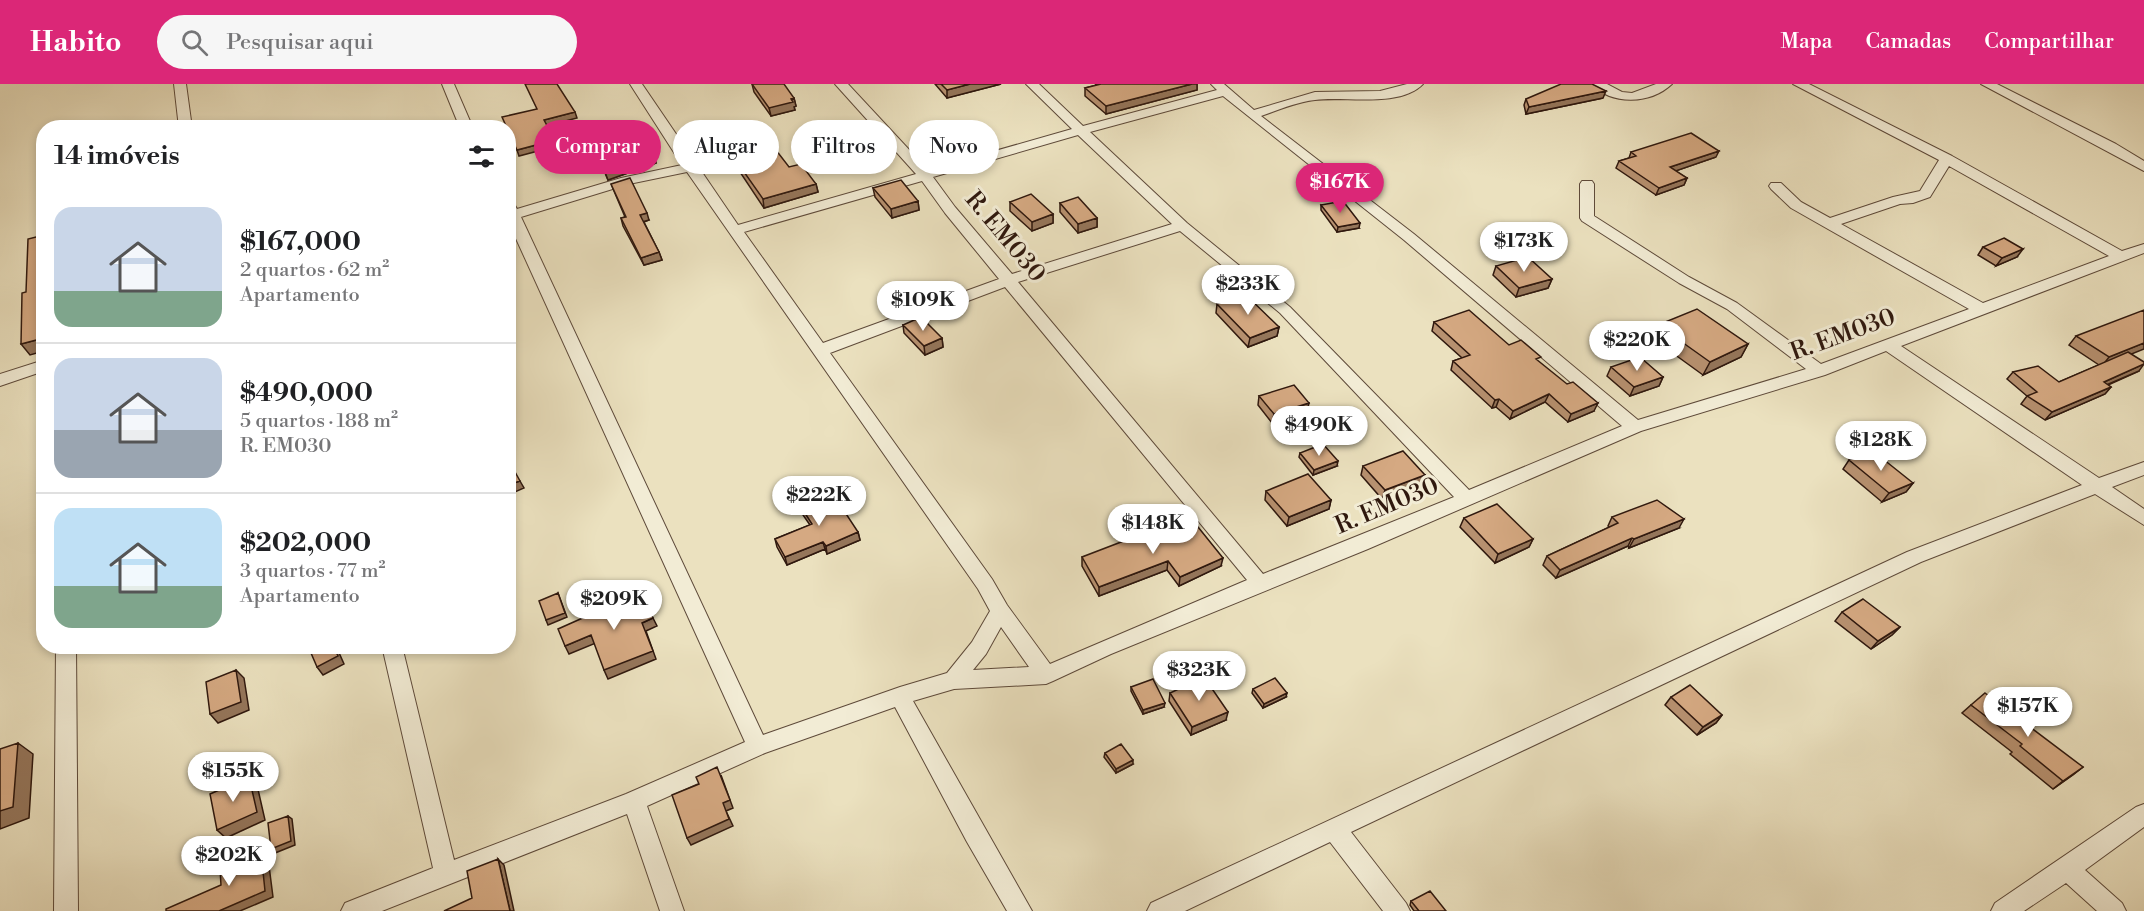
<!DOCTYPE html>
<html lang="pt">
<head>
<meta charset="utf-8">
<style>
  body { margin:0; font-family:"Libre Bodoni",serif; background:#f6f6f6; color:#202124; height:100vh; display:flex; flex-direction:column; font-size:22px; white-space:nowrap }
  * { box-sizing:border-box; margin:0 }
  p { font-size:20px; color:#757577 }
  .icon { flex:none; width:33px; height:33px; fill:none; stroke:currentColor; stroke-width:2; stroke-linecap:round; stroke-linejoin:round }
  .map { position:relative; flex:1; overflow:hidden }
  .drawer { position:absolute; left:36px; top:36px; width:480px; height:534px; display:flex; flex-direction:column; background:#fff; border-radius:24px; box-shadow:0 3px 9px #0003 }
  .drawer>* { flex:none }
  .top-card { position:absolute; left:534px; top:36px; width:570px; height:54px; display:flex; gap:12px }
  .price { position:absolute; translate:-50% -51px; padding:0 14px; border-radius:21px; background:#fff; color:#222; font-size:20px; line-height:39px; filter:drop-shadow(0 2px 3px #0008) }
  .price::after { content:''; position:absolute; left:50%; top:36px; width:18px; height:14px; margin-left:-9px; background:inherit; clip-path:polygon(0 0,100% 0,50% 100%) }
  .price.current { background:#db2777; color:#fff }
  ul { padding:0; list-style:none }
  li { display:flex; align-items:center; gap:18px; height:150px; padding:0 18px }
  li+li { border-top:2px solid #e0e0e0 }
  li span { display:grid; place-items:center; flex:none; width:168px; height:120px; border-radius:18px; color:#555 }
  li>.icon { margin-inline-start:auto }
  span .icon { width:72px; height:72px; fill:#fffc; stroke-width:1 }
  li b { font-size:26px }
  h2 { display:flex; justify-content:space-between; align-items:center; height:72px; padding:0 18px; font-size:26px }
  .chip { padding:0 21px; border-radius:27px; background:#fff; box-shadow:0 3px 9px #0003; font-size:21px; line-height:54px }
  .chip.current { background:#db2777; color:#fff }
  header { display:flex; align-items:center; gap:36px; box-sizing:border-box; height:84px; padding:0 30px; background:#db2777; color:#fff }
  header strong { font-size:28px }
  nav { display:flex; gap:33px; margin-inline-start:auto; font-size:21px }
  .search { width:420px; height:54px; background:#f6f6f6; display:flex; align-items:center; gap:15px; box-sizing:border-box; padding:0 21px; border-radius:33px; color:#757577; font-size:22px }
  .map>svg:first-child { display:block }
  .lines { fill:none; stroke-linecap:round; stroke-linejoin:round }
  .street-casing { stroke:#5e4a3a; stroke-width:2 }
  .street { fill:#f2ecd5; fill-rule:evenodd }
  .wall { fill:#b79170; stroke:#2f180e; stroke-width:1.5 }
  .shaded-wall { fill:#95765b; stroke:#2f180e; stroke-width:1.5 }
  .building { fill:#d5a982; stroke:#2f180e; stroke-width:1.5 }
  .labels { text-anchor:middle; dominant-baseline:central; stroke-width:6; stroke-linejoin:round; paint-order:stroke }
  .street-label { font-size:24px; fill:#2f180e; stroke:#f2ecd5 }
</style>
</head>
<body>
<header>
<strong>Habito</strong>
<div class="search"><svg class="icon" aria-label="search" viewBox="0 0 24 24"><circle cx="10" cy="10" r="6"/><path d="M15 15l6 6"/></svg>Pesquisar aqui</div>
<nav><a>Mapa</a><a>Camadas</a><a>Compartilhar</a></nav>
</header>
<div class="map">
<svg width="2144" height="827" viewBox="0 0 2144 827">
  <rect width="100%" height="100%" fill="#ebe1bf"/>
  <filter id="stains"><feTurbulence type="fractalNoise" baseFrequency=".00333" numOctaves="4"/><feColorMatrix values="0 0 0 0 .2 0 0 0 0 .09 0 0 0 0 .02 0 0 0 .5 -.17"/></filter>
  <radialGradient id="worn" r=".72"><stop offset=".6" stop-color="#630" stop-opacity="0"/><stop offset="1" stop-color="#630" stop-opacity=".3"/></radialGradient>
  <g class="lines">
    <defs>
      <path id="street" d="M174,0H186L192,44H179Z
        M442,0H454L473,44H460Z
        M630,0H642L738,141L916,90L835,0H848L928,86L1072,45L1026,0H1039L1083,42L1217,6L1211,0H1224L1254,26L1315,8L1380,7L1407,0H1423C1400,24 1345,12 1315,16C1296,18 1279,26 1261,32L1414,150L1638,336L1806,285L1727,225L1679,199L1582,137L1580,134V100L1582,97H1592L1594,100V132L1689,193L1737,219L1821,280L1969,225L1791,124L1771,105L1769,102L1771,99H1781L1801,118L1830,134L1893,113L1920,107L1939,76L1793,0H1809L1952,72L2122,167L2144,160V169L1901,262L2099,394L2144,378V391L2112,403L2144,425V441L2095,410L1921,478L1351,748L1406,819L1410,827H1383L1330,758L1185,827H1147L1151,819L1907,468L2082,401L1886,267L1825,291L1641,347L1368,465L1111,570L1053,597L1046,600L954,605L913,617L1032,827H1007L967,758L895,623L765,669L647,722L684,827H660L627,730L382,827H341L345,819L433,784L382,562H402L454,776L626,710L745,658L508,137V117L513,118L517,125L621,94L682,81ZM1223,12L1404,156L1622,342L1469,406L1290,223L1187,139L1090,48ZM1078,51L1172,140L1012,190L955,123L933,93ZM1949,82L2109,172L1983,219L1841,140L1900,120L1913,119L1930,113ZM687,88L978,505L990,527L972,558L947,589L900,603L763,651L521,133L629,100ZM922,97L945,129L999,195L823,259L744,148ZM1180,147L1280,229L1454,413L1263,490L1018,198ZM1005,203L1247,496L1050,580L1007,521L992,495L830,269ZM1001,543L1029,583L973,586L986,570Z
        M1592,0H1607L1622,8L1632,9L1656,0H1672C1651,20 1612,22 1592,0Z
        M1981,0H1997L2116,60L2144,77V87Z
        M44,276V287L0,302V290Z
        M56,562H76L78,827H54Z
        M2144,720V743L2085,786L2122,819L2126,827H2097L2066,799L2024,827H1991L1995,819L2136,723Z"/>
    </defs>
    <!-- street casing -->
    <use href="#street" class="street-casing"/>
    <!-- street -->
    <use href="#street" class="street"/>
  </g>
  <!-- wall -->
  <path class="wall" d="M752,0L794,14L796,22L794,23L795,26L771,32L754,8Z
    M935,0H1001L947,14Z
    M1095,0H1197V6L1106,30L1085,12V4L1097,1Z
    M1603,14L1526,30L1524,21L1526,15Z
    M579,61L654,71L656,79L608,96L602,82L594,85L582,69Z
    M730,68L789,83L816,100L818,108L764,124L732,76Z
    M1631,68L1716,73L1675,87L1687,94L1684,101L1656,111L1616,84L1619,77L1629,74Z
    M611,100L649,136L644,138L659,168L662,176L644,181L623,142L621,134L625,133Z
    M873,104L918,117L919,126L892,134L875,113Z
    M1010,118L1053,130V139L1032,147L1010,127Z
    M1060,119L1097,134V143L1078,149L1060,128Z
    M1321,121L1359,144L1337,148L1321,126Z
    M1983,163L2017,173L1996,182L1978,171Z
    M1496,182L1552,195L1548,204L1516,213L1493,191Z
    M1217,220L1279,243L1277,252L1248,263L1216,229Z
    M1434,238L1509,261L1539,278L1594,327L1568,338L1545,318L1510,335L1496,323L1492,324L1451,286L1453,277L1462,274L1432,247Z
    M903,241L942,254L943,263L925,271L904,249Z
    M1658,241L1748,260L1741,273L1703,291L1652,254Z
    M2076,252L2132,270L2139,287L2108,301L2111,303L2105,310L2045,336L2021,320L2027,312L2007,295L2013,288L2059,298L2099,281L2069,261Z
    M1611,283L1663,293L1659,302L1630,312L1607,292Z
    M1259,312L1307,328L1272,339L1258,321Z
    M1300,369L1337,382L1313,391L1299,373Z
    M1849,376L1913,399L1906,408L1882,418L1843,385Z
    M1363,382L1422,399L1382,415L1361,391Z
    M1266,407L1331,416L1329,425L1287,442L1265,416Z
    M801,423L858,448L860,456L827,470L825,465L787,481L777,463L775,455L810,441L803,431Z
    M1612,433L1679,444L1629,464L1628,462L1556,494L1543,481L1547,472L1610,443L1608,442Z
    M1464,434L1533,455L1529,463L1495,479L1460,443Z
    M1148,459L1221,482L1179,502L1167,486L1099,512L1082,482V473Z
    M1842,528L1900,543L1892,551L1871,565L1835,537Z
    M1131,603L1164,623L1143,630L1131,607Z
    M1253,605L1286,613L1263,624L1252,609Z
    M1170,609L1226,636L1191,651L1169,617Z
    M1671,613L1722,631L1716,639L1697,651L1665,621Z
    M1971,621L2083,683L2053,705L2010,670L2012,668L1962,629Z
    M1105,669L1133,680L1116,689L1104,673Z
    M1411,817L1446,827H1414L1410,821Z"/>
  <!-- shaded-wall -->
  <path class="shaded-wall" d="M970,0H1001L947,14V6Z
    M1192,0H1197V6L1106,30V22Z
    M1606,7L1603,14L1526,30L1529,23Z
    M794,14L796,22L794,23L795,26L771,32L769,24Z
    M575,28L577,34L546,42L544,36Z
    M555,56L557,62L519,72L517,66Z
    M1719,67L1716,73L1667,90L1670,83Z
    M654,71L656,79L608,96L605,88Z
    M599,74L602,82L594,85L591,77Z
    M1687,94L1684,101L1656,111L1659,104Z
    M816,100L818,108L764,124L763,115Z
    M918,117L919,126L892,134L891,125Z
    M647,129L649,136L642,138L640,131Z
    M1053,130V139L1032,147V138Z
    M1097,134V143L1078,149V140Z
    M1360,139L1359,144L1337,148L1338,143Z
    M2023,165L2017,173L1996,182L2002,174Z
    M659,168L662,176L644,181L641,174Z
    M1552,195L1548,204L1516,213L1519,204Z
    M1279,243L1277,252L1248,263L1250,254Z
    M44,254V267L30,271L21,260Z
    M942,254L943,263L925,271L924,262Z
    M2144,259V265L2102,282L2109,273Z
    M1748,260L1741,273L1703,291L1710,278Z
    M2144,280L2139,287L2097,305L2104,298Z
    M1663,293L1659,302L1630,312L1634,303Z
    M2111,303L2105,310L2045,336L2052,328Z
    M1549,310L1545,318L1510,335L1513,327Z
    M1499,315L1496,323L1492,324L1495,316Z
    M1309,319L1307,328L1272,339L1274,330Z
    M1598,319L1594,327L1568,338L1571,330Z
    M1338,377L1337,382L1313,391L1314,386Z
    M1425,391L1422,399L1382,415L1385,406Z
    M520,397L524,404L508,411V401Z
    M1913,399L1906,408L1882,418L1889,409Z
    M1331,416L1329,425L1287,442L1289,433Z
    M1684,435L1679,444L1629,464L1634,455Z
    M858,448L860,456L827,470L826,462Z
    M1632,454L1628,462L1556,494L1560,486Z
    M1533,455L1529,463L1495,479L1498,470Z
    M823,458L825,465L787,481L785,473Z
    M1223,474L1221,482L1179,502L1180,493Z
    M1168,477L1167,486L1099,512V503Z
    M558,509L567,533L548,541L546,536Z
    M653,534L657,542L646,547L656,575L608,595L604,586L642,539Z
    M1900,543L1892,551L1871,565L1878,557Z
    M591,551L596,559L569,570L565,562Z
    M333,562H336L344,580L323,591L317,583Z
    M236,586L244,594L249,626L218,639L210,630Z
    M1287,609L1286,613L1263,624L1264,620Z
    M1165,619L1164,623L1143,630V626Z
    M1228,628L1226,636L1191,651L1192,643Z
    M1722,631L1716,639L1697,651L1703,643Z
    M18,659L33,670L29,734L0,745V727Z
    M1133,676V680L1116,689V685Z
    M2083,683L2073,691L2053,705L2063,697Z
    M721,691L733,724L726,727L733,742L691,761L687,754L723,719Z
    M249,693L257,701L265,736L226,754L217,746Z
    M288,732L292,735L295,761L275,769L271,765Z
    M261,768L268,774L273,813L240,827H219Z
    M498,775L504,781L514,827H510Z"/>
  <!-- building -->
  <path class="building" d="M525,0H557L575,28L544,36L555,56L517,66L508,47V44H507L502,33L537,25Z
    M752,0H784L794,14L791,15L793,18L769,24Z
    M941,0H970L947,6Z
    M1101,0H1192L1106,22L1085,4Z
    M1561,0H1592L1606,7L1529,23L1526,15Z
    M631,44L654,71L605,88L599,74L591,77L579,61Z
    M1691,49L1719,67L1670,83L1687,94L1659,104L1619,77L1636,72L1631,68Z
    M769,57L789,83L801,80L816,100L763,115L730,68Z
    M630,94L647,129L640,131L659,168L641,174L621,134L626,133L611,100Z
    M901,96L918,117L891,125L873,104Z
    M1031,110L1053,130L1032,138L1010,118Z
    M1078,113L1097,134L1078,140L1060,119Z
    M1343,117L1360,139L1338,143L1321,121Z
    M44,151V254L21,260L22,209L26,208L28,155Z
    M2004,154L2023,165L2002,174L1983,163Z
    M1528,173L1552,195L1519,204L1496,182Z
    M1245,210L1279,243L1250,254L1217,220Z
    M1697,225L1748,260L1710,278L1658,241Z
    M1469,226L1509,261L1521,256L1541,273L1536,275L1567,300L1573,298L1598,319L1571,330L1549,310L1513,327L1499,315L1495,316L1453,277L1470,271L1434,238Z
    M2144,226V259L2109,273L2076,252Z
    M921,233L942,254L924,262L903,241Z
    M2128,268L2144,278V280L2104,298L2111,303L2052,328L2027,312L2037,308L2013,288L2038,282L2059,298Z
    M1640,273L1663,293L1634,303L1611,283Z
    M1294,301L1309,319L1274,330L1259,312Z
    M1323,360L1338,377L1314,386L1300,369Z
    M1403,367L1425,391L1385,406L1363,382Z
    M1873,367L1913,399L1889,409L1849,376Z
    M508,375L520,397L508,401Z
    M1308,390L1331,416L1289,433L1266,407Z
    M833,410L858,448L826,462L823,458L785,473L775,455L812,440L801,423Z
    M1657,416L1684,435L1634,455L1632,454L1560,486L1547,472L1618,439L1612,433Z
    M1497,420L1533,455L1498,470L1464,434Z
    M1194,438L1223,474L1180,493L1168,477L1099,503L1082,473L1142,450L1148,459Z
    M641,508L653,534L642,539L653,567L604,586L591,551L565,562L558,545Z
    M558,509L565,529L546,536L539,517Z
    M1863,515L1900,543L1878,557L1842,528Z
    M308,562H333L338,572L317,583Z
    M236,586L241,618L210,630L206,598Z
    M1204,593L1228,628L1192,643L1170,609Z
    M1275,594L1287,609L1264,620L1253,605Z
    M1153,595L1165,619L1143,626L1131,603Z
    M1690,601L1722,631L1703,643L1671,613Z
    M1985,609L2083,683L2063,697L2020,662L2022,660L1971,621Z
    M18,659L13,723L0,727V665Z
    M1121,660L1133,676L1116,685L1105,669Z
    M717,683L730,716L723,719L729,735L687,754L672,711L699,700L696,693Z
    M249,693L257,728L217,746L210,710Z
    M288,732L291,757L271,765L268,739Z
    M261,768L265,807L219,827H166V825L221,801L220,785Z
    M498,775L510,827H444L472,814L467,787Z
    M1430,807L1446,827H1419L1411,817Z"/>
  <g class="labels">
    <!-- street labels -->
    <g class="street-label">
      <text transform="translate(1005 153) rotate(50)">R. EM030</text>
      <text transform="translate(1843 251) rotate(-20)">R. EM030</text>
      <text transform="translate(1387 422) rotate(-23)">R. EM030</text>
    </g>
  </g>
  <rect width="100%" height="100%" filter="url(#stains)"/>
  <rect width="100%" height="100%" fill="url(#worn)"/>
</svg>
<b class="price current" style="left:1340px;top:130px">$167K</b>
<b class="price" style="left:1524px;top:189px">$173K</b>
<b class="price" style="left:1248px;top:232px">$233K</b>
<b class="price" style="left:923px;top:248px">$109K</b>
<b class="price" style="left:1637px;top:288px">$220K</b>
<b class="price" style="left:1319px;top:373px">$490K</b>
<b class="price" style="left:1881px;top:388px">$128K</b>
<b class="price" style="left:819px;top:443px">$222K</b>
<b class="price" style="left:1153px;top:471px">$148K</b>
<b class="price" style="left:614px;top:547px">$209K</b>
<b class="price" style="left:1199px;top:618px">$323K</b>
<b class="price" style="left:2028px;top:654px">$157K</b>
<b class="price" style="left:233px;top:719px">$155K</b>
<b class="price" style="left:229px;top:803px">$202K</b>
<div class="top-card">
<a class="chip current">Comprar</a>
<a class="chip">Alugar</a>
<a class="chip">Filtros</a>
<a class="chip">Novo</a>
</div>
<section class="drawer">
<h2>14 imóveis<svg class="icon" aria-label="filters" viewBox="0 0 24 24"><path d="M4 7h16M4 17h16"/><circle cx="9" cy="7" r="2"/><circle cx="15" cy="17" r="2"/></svg></h2>
<ul>
<li><span style="background:linear-gradient(#c9d6e8 70%,#7fa58c 0)"><svg class="icon" aria-label="home" viewBox="0 0 24 24"><path d="M3 11l9-7 9 7M6 9v11h12V9"/></svg></span><div><b>$167,000</b><p>2 quartos · 62 m²</p><p>Apartamento</p></div></li>
<li><span style="background:linear-gradient(#c9d6e8 60%,#9aa5b1 0)"><svg class="icon" aria-label="home" viewBox="0 0 24 24"><path d="M3 11l9-7 9 7M6 9v11h12V9"/></svg></span><div><b>$490,000</b><p>5 quartos · 188 m²</p><p>R. EM030</p></div></li>
<li><span style="background:linear-gradient(#bfe0f5 65%,#7fa58c 0)"><svg class="icon" aria-label="home" viewBox="0 0 24 24"><path d="M3 11l9-7 9 7M6 9v11h12V9"/></svg></span><div><b>$202,000</b><p>3 quartos · 77 m²</p><p>Apartamento</p></div></li>
</ul>
</section>
</div>
</body>
</html>
